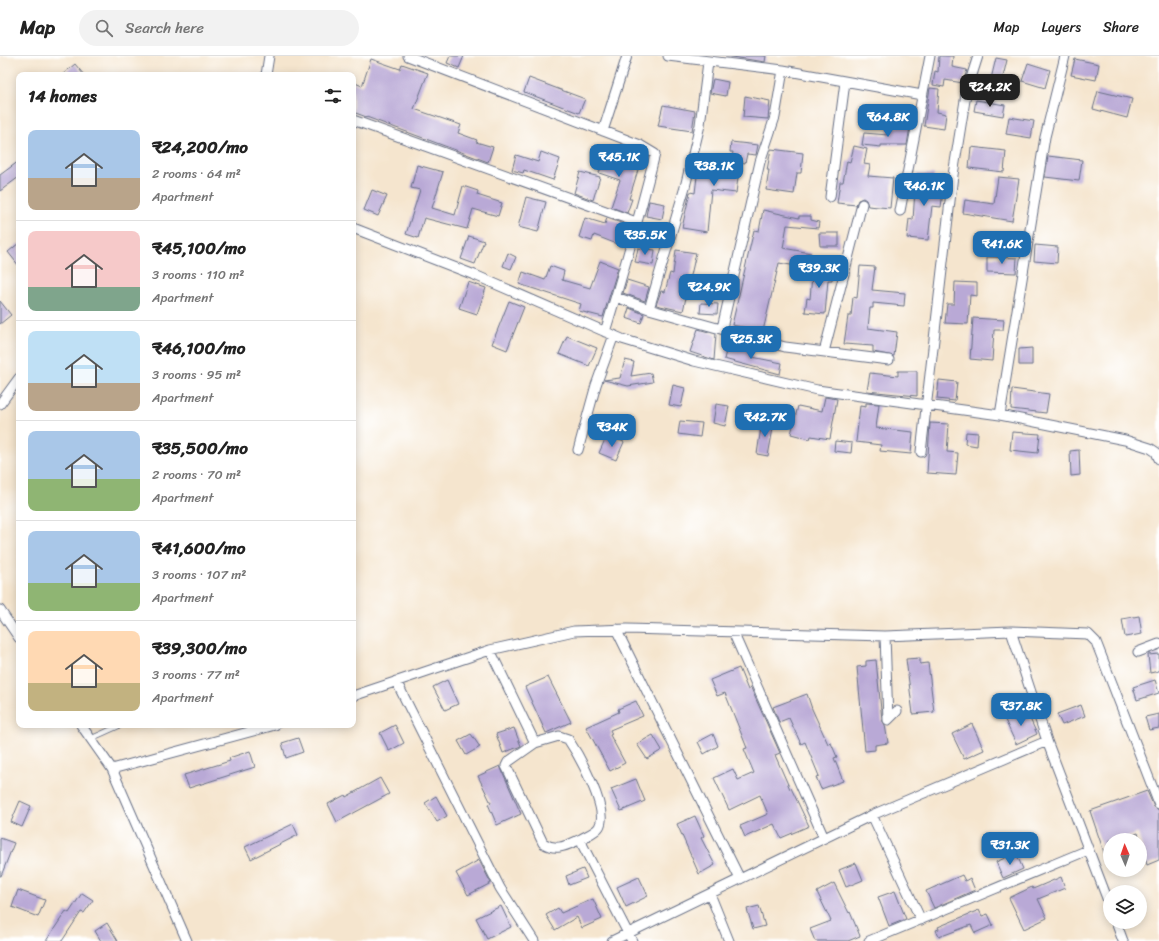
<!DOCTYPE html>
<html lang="en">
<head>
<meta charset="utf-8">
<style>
  body { margin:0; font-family:Sriracha,sans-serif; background:#f2f2f2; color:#222; height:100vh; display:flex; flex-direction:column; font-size:15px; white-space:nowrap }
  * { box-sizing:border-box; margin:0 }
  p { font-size:13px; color:#767676 }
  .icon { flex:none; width:22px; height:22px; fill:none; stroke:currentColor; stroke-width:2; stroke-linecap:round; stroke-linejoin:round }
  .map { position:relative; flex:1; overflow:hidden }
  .panel { position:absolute; left:16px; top:16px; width:340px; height:656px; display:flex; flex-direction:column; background:#fff; border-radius:8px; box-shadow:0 2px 10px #0003 }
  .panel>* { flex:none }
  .needle { width:26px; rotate:358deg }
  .buttons { position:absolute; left:1103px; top:777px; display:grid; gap:8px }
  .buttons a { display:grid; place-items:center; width:44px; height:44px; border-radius:50%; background:#fff; box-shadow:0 2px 10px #0003; font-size:20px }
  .price { position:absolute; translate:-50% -34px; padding:0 9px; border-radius:8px; background:#1f6fb2; color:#fff; font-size:13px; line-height:26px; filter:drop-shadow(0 1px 2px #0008) }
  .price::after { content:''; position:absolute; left:50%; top:24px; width:12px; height:9px; margin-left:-6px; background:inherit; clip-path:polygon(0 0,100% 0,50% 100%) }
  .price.current { background:#222; color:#fff }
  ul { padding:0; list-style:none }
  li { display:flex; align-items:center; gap:12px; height:100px; padding:0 12px }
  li+li { border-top:1px solid #e0e0e0 }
  li span { display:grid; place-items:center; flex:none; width:112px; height:80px; border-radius:8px; color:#555 }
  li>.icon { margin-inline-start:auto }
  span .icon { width:48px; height:48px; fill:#fffc; stroke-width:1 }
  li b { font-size:17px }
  h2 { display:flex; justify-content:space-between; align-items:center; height:48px; padding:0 12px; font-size:17px }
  header { display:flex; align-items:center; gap:24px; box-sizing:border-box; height:56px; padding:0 20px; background:#fff; border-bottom:1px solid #e0e0e0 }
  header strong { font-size:19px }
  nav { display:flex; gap:22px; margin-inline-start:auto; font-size:14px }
  .search { width:280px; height:36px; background:#f2f2f2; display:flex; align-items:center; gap:10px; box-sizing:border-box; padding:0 14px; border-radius:22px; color:#767676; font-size:15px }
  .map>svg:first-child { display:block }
  .building { fill:#b9a9d6 }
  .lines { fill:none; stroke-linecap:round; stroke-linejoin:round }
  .service-casing { stroke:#676f85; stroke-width:6 }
  .minor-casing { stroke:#676f85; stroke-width:11 }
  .service { stroke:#fff; stroke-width:4.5 }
  .minor { stroke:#fff; stroke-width:9 }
</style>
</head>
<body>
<header>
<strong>Map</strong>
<div class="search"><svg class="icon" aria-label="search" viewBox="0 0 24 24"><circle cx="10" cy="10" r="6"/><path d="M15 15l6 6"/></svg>Search here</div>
<nav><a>Map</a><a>Layers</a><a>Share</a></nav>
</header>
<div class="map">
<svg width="1159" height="885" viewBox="0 0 1159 885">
  <rect width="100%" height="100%" fill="#fff"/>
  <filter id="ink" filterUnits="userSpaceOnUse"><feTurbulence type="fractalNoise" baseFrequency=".025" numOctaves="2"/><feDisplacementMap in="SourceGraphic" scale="8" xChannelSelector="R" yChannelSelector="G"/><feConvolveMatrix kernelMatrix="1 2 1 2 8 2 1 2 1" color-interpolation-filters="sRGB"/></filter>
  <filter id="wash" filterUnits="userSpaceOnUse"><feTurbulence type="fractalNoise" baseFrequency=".012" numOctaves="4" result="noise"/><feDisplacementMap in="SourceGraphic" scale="16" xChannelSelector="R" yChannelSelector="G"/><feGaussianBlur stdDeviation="0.9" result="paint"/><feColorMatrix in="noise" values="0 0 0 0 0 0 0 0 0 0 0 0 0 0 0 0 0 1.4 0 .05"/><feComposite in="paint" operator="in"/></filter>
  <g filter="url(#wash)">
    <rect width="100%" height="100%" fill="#f5e5ce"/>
    <g id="blocks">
      <!-- building -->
      <path class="building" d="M450,0H464L459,12L447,7Z
        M726,0H766L765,6Z
        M939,0H953L952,11L967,14L963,27L945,24L944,31L933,29L935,15L938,16Z
        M996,2L1007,4L1002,25L991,23Z
        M371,3L400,13L402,8L428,17L414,53L461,69L458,77L477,84L476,86L493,91L488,106L353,56V26L362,30Z
        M1075,3L1099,8L1096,24L1071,19Z
        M1028,7L1050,14L1045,32L1022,25Z
        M75,8L84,19H62Z
        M529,22L585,43L579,57L524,36Z
        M713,23L728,26L726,40L710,37Z
        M930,32L939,33L937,56L946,58L944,73L924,70Z
        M1098,35L1132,43L1127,62L1093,53Z
        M745,40L770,45L768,63L743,61Z
        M976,44L1005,49L1003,60L974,55Z
        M663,49L695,55L692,75L658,70Z
        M1009,61L1034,65L1031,82L1006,78Z
        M888,71H910L907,89H881V91L862,89L864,77L888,79Z
        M731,86L758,89L756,99L747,98L745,107L740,106L736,137L711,134L707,176L682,172L690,136L695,137L698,112L730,116L733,96H730Z
        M608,90L625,95L620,109L638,114L629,143H632L627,157L611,151L620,124L599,117Z
        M854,90L867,93L864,108L870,109L868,120L893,122L890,152L868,150L866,144L863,142L858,144L856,149L837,147L840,126H843L847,105L850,106Z
        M971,91L1006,95L1004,116L969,112Z
        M771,93L803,97L801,117H797L794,138L766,134L769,114H767Z
        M541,96L560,103L553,124L524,114L523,117L512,114L516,99L538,106Z
        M1048,100L1082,104L1079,125L1045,121Z
        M19,105V121L0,135V119Z
        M417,109L443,116L432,152L455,159L463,130L478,135L477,139L502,147L498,160L473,153L467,173L424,162L418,182L406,178L420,134L411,132Z
        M580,116L600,121L593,144L574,137Z
        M917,118H934L933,136H943L941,151L932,150L928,184L907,182L909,163L913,164L915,134H917Z
        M998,121L1019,123L1012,165L963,157L965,144L994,148Z
        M372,134L387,140L378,160L364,154Z
        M526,141L546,146L538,176L518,171Z
        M649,145L665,148L662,163L646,160Z
        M763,154L799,162V160H811V164L819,166L818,172L787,169L783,192L811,197L808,212L779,207L763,275L732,269L754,174L759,175Z
        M585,162L605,168L607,162L624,168L622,172L628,174L622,190L594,179L592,185L579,181Z
        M819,177H839V190H820Z
        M469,180L484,185L475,208L461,203Z
        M19,187V210L8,196Z
        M1035,189L1058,191L1057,207L1034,205Z
        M638,192L655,194L653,209L635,206Z
        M676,194L696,197L683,255L656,249L661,235L665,236L670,217L673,218Z
        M508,197L516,201L511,213L503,210Z
        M987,201L1017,202L1016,217L987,216Z
        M600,205L618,212L603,261L579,255L581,248L519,228L523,216L545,224L550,210L564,215L562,224L590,232Z
        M813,208L833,211L832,224H828L825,258L805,256L807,242L810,243Z
        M860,210L875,211L872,234L905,237L904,250L873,247V252H870L868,272L897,276L894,300L873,296V290L844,288L848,260H851L853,241L857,242Z
        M627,224L649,231L645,245L623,237Z
        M468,226L486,232L477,258L459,252Z
        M955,226L977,227V240L970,239L968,268L945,267L947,248H954Z
        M0,245L11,259L0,268Z
        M509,245L524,251L507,294L492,288Z
        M701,247L718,248L717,258L700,257Z
        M629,252L644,258L641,267L626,262Z
        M973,262L1004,264L1003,274H994L992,305L970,303Z
        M698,273L716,278L714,304L690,296Z
        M567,280L597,292L589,310L559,298Z
        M728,288L753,296L752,301L782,307L780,318L724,303Z
        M1032,292V309H1019V293Z
        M625,304L634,306L631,320L651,317L653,326L628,330L604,324L620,322Z
        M898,315H917V340L867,335L870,317L898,320Z
        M939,324L957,326L955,345L937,343Z
        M673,329L685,332L681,351L669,349Z
        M1012,333L1049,338L1046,357L1011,353Z
        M825,341L837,343L830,383L811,380L810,383L791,378L798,350L822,355Z
        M866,347L879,348L876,372L913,376L911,398L880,395L881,389L856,386L860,350L866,351Z
        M716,348L729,350L725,370L713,367Z
        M680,365L702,367L700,381L678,378Z
        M762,365L774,367L768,400L757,398Z
        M930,367L949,368L947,396L958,397L956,419L927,417Z
        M966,376L978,377L977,390L965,388Z
        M1012,376L1040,378L1038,397L1010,394Z
        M607,379L624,386L616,404L599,397Z
        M835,385L852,387L851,397L834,395Z
        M1079,394L1080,419L1071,420L1070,395Z
        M1139,560L1142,578L1125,581L1122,563Z
        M1159,598V615L1150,617L1148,599Z
        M920,602V608L928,607L934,656L913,658L906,603Z
        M876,604L882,664L885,669L888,687L875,689V694L865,695L857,611L866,610V605Z
        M739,612L748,634L751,632L780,697L775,699L790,733L791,732L809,770L781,782L774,768L745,781L740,770L768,758L760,739L729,754L714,722L733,713L738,724L754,717L744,693L747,692L725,637L717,640L710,624Z
        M548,621L571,666L546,677L525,631Z
        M447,624L458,648L445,654L433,631Z
        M1155,624L1159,637L1137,644L1133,631Z
        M807,638L812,653L828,688L831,687L837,701L834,702L843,725L821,733L816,721L819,720L805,686L801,688L789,662L779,666L773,651Z
        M636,645L643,660L610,674L612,678L610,679L625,707L610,715L586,671L619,656L618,653Z
        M1081,649L1085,660L1062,669L1057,658Z
        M1026,654L1037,678L1016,688L1005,664Z
        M1159,658V672L1149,674L1145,661Z
        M972,668L984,694L964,703L952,678Z
        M395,669L404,687L389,695L380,677Z
        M514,672L521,690L503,697L496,678Z
        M471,678L480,691L466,699L458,685Z
        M713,678L718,690L704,698L698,686Z
        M653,679L662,694L647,703L637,688Z
        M298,682L303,696L286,702L282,687Z
        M250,695L255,711L189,732L184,719L230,705L229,702Z
        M500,710L521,758L497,769L488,748L491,747L478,720Z
        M380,722L389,738L337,766L328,748L345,739L346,741Z
        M636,723L645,745L621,755L611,733Z
        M1147,735L1154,751L1159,754V804L1147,809L1138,777L1120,784H1110L1109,811L1090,755Z
        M436,740L447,760L437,766L425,747Z
        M20,745L31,750L22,771L11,766Z
        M695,760L704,780L701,782L715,809L699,818L677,768Z
        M293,768L298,779L251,803L245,791Z
        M0,782L14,787L1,820H0Z
        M1016,797L1023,813L1003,822L996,806Z
        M479,804L491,827L468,839L456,817Z
        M856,807L863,824L846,831L839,814Z
        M583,813L587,822L569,829L566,820Z
        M962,819L965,825L970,822L975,834L934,852L926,835Z
        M639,821L648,840L626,851L617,831Z
        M1061,821L1065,832L1038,843L1047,862L1024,873L1009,842L1032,831L1033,833Z
        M834,827L849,857L850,856L860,880L848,885H815L810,873L831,865L817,836Z
        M18,834L45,844L38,861L12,851Z
        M895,835L906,863L889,870L878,841Z
        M82,837L93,844L84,857L81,856L62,885H46L66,855L69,857Z
        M593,843L602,863L582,872L577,861L555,874L546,859L558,852L561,857Z
        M501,850L511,871L487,883L476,862Z
        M759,850L765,870L753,873L747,853Z
        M979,854L982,860L988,858L993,869L975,877L971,869L939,881L936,874L939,873L938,871Z
        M107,867L118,885H101L95,875Z"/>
    </g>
  </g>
  <g filter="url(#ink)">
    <use href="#blocks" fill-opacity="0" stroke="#676f85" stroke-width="1"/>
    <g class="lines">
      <defs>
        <path id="service" d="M90,683L121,669"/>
        <path id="minor" d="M408,0L640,89L655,98C640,158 623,217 605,276
          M668,0L783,14L922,39
          M266,19L269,0
          M353,64L636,166
          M603,75L627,0
          M830,141L845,26
          M900,155L930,0
          M353,172L477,220L622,283L694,305L817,334L1000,359L1125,384L1150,392L1156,396L1159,403
          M616,241L649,253L785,291L889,304
          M649,253L685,131L700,69L708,6
          M722,272L760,106L775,61L783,14
          M824,296L862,148
          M0,348L19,322
          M1000,359L1045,81L1065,0
          M578,394L596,329L614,279
          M921,396L953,119L966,38L978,0
          M0,554L19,582
          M616,573L740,823
          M733,576L824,782
          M885,580L888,664L897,655
          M490,594L535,687L559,680L568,683C578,698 610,754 599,771C596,776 586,780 581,783L583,790L632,885
          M1138,596L1159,588
          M396,625L500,832L534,885
          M353,640L490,594L574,575L627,573L885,580L1011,575L1088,578L1096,586L1159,748
          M81,669L112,713L187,885
          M1047,685L1110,850
          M535,687L508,706L506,710L509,716L543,787C557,796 567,789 581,783
          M112,713L275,669
          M872,759L921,864
          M710,838L729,885
          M1116,866L1123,885
          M612,885L872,759L1047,685L1011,575
          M869,885L1088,794"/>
      </defs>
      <!-- service casing -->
      <use href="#service" class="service-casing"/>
      <!-- minor casing -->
      <use href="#minor" class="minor-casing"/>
      <!-- service -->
      <use href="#service" class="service"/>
      <!-- minor -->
      <use href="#minor" class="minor"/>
    </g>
  </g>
</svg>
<div class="buttons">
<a><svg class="needle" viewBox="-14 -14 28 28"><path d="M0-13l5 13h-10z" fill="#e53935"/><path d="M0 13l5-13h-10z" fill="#767676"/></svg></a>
<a><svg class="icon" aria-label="layers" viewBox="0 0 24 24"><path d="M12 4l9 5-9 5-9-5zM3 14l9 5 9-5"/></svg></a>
</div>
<b class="price current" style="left:990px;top:52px">₹24.2K</b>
<b class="price" style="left:888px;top:82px">₹64.8K</b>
<b class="price" style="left:619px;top:122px">₹45.1K</b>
<b class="price" style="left:714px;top:131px">₹38.1K</b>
<b class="price" style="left:924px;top:151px">₹46.1K</b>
<b class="price" style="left:645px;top:200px">₹35.5K</b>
<b class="price" style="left:1002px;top:209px">₹41.6K</b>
<b class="price" style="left:819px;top:233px">₹39.3K</b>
<b class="price" style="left:709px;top:252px">₹24.9K</b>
<b class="price" style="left:751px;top:304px">₹25.3K</b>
<b class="price" style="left:765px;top:382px">₹42.7K</b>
<b class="price" style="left:612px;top:392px">₹34K</b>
<b class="price" style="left:1021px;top:671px">₹37.8K</b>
<b class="price" style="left:1010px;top:810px">₹31.3K</b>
<section class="panel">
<h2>14 homes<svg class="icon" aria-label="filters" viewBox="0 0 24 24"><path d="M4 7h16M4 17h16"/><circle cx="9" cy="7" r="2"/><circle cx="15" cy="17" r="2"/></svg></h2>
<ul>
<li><span style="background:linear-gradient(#a9c7e8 60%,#b9a48a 0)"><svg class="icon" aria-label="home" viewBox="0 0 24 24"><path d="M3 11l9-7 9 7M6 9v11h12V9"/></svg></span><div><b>₹24,200/mo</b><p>2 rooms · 64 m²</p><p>Apartment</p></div></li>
<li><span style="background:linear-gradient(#f6c9c9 70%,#7fa58c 0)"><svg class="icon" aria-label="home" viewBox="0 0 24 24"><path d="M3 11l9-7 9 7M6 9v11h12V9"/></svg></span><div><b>₹45,100/mo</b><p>3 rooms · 110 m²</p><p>Apartment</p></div></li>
<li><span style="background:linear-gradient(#bfe0f5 65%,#b9a48a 0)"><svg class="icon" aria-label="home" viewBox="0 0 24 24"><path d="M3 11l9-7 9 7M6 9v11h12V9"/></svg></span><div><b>₹46,100/mo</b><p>3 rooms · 95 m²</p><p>Apartment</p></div></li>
<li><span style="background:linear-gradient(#a9c7e8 60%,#8fb573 0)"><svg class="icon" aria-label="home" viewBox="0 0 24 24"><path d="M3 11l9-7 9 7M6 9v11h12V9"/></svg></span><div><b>₹35,500/mo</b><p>2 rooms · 70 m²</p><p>Apartment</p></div></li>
<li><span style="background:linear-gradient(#a9c7e8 65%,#8fb573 0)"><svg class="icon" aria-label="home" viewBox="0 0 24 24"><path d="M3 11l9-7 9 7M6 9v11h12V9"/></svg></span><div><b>₹41,600/mo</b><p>3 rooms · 107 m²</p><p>Apartment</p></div></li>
<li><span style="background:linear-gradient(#ffd9b3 65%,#c2b280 0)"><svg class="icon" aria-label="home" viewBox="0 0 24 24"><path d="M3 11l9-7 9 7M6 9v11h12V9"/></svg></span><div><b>₹39,300/mo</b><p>3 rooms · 77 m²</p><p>Apartment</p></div></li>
</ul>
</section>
</div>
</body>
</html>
